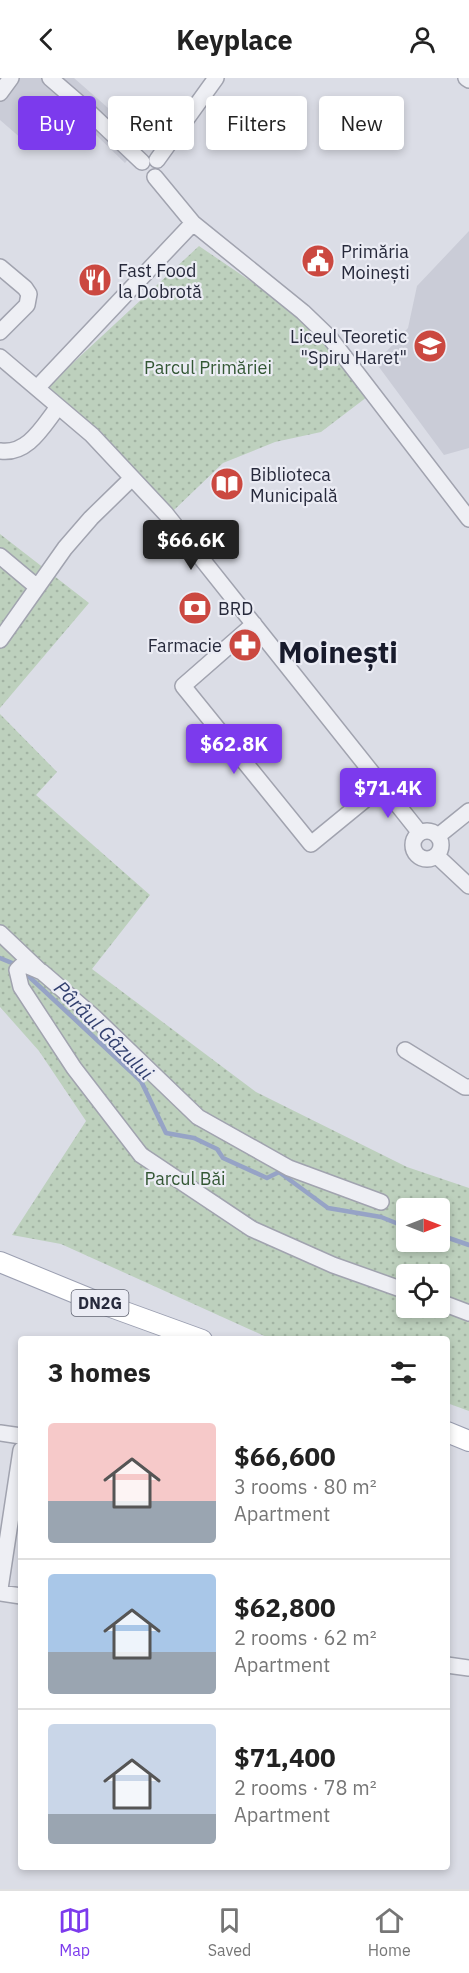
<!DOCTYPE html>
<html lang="en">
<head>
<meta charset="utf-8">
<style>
  body { margin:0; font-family:"IBM Plex Sans",sans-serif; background:#f2f2f2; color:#222; height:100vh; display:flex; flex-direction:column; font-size:22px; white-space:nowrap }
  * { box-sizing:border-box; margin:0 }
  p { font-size:20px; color:#767676 }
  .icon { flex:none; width:33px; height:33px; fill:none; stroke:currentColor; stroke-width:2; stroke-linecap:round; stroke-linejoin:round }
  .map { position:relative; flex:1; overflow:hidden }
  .drawer { position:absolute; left:18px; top:1258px; width:432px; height:534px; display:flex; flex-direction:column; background:#fff; border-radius:6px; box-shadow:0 3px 9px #0003 }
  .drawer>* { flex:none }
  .hud { position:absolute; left:18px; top:18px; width:434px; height:54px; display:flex; gap:12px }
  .needle { width:39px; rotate:90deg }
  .tools { position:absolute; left:396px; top:1120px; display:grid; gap:12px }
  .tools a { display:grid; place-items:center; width:54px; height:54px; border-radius:6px; background:#fff; box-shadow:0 3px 9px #0003; font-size:30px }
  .price { position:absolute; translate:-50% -51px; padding:0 14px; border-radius:6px; background:#7c3aed; color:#fff; font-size:20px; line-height:39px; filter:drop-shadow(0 2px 3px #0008) }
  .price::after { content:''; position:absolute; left:50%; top:36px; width:18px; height:14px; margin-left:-9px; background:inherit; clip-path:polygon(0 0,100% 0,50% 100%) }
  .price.active { background:#222; color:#fff }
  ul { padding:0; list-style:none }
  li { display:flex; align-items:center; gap:18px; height:150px; padding:0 30px }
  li+li { border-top:2px solid #e0e0e0 }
  li span { display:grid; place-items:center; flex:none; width:168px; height:120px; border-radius:6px; color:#555 }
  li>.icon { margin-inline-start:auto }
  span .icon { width:72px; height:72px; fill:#fffc; stroke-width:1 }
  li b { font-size:26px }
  h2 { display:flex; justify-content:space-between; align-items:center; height:72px; padding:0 30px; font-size:26px }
  .chip { padding:0 21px; border-radius:6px; background:#fff; box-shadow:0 3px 9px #0003; font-size:21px; line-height:54px }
  .chip.active { background:#7c3aed; color:#fff }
  header { display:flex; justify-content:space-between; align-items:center; height:78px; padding:0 30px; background:#fff; font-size:27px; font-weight:800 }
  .tabs { display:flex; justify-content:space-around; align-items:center; height:84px; border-top:2px solid #e0e0e0; background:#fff; font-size:16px; color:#767676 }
  .tabs a { display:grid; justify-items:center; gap:3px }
  .tabs .active { color:#7c3aed }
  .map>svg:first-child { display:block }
  .built { fill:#caccd7 }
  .park { fill:url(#park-dots); fill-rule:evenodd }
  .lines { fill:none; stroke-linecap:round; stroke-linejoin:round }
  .stream { stroke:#96a3c6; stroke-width:4.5 }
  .minor-casing { stroke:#a1a3af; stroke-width:18 }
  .major-casing { stroke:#9b9fb1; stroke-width:22 }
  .minor { stroke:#eeeff4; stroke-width:15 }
  .major { stroke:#fff; stroke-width:20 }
  .labels { text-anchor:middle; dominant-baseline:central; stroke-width:4.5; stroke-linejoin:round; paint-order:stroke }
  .shield { fill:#ebecf4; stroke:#616472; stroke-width:1.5 }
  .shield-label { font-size:16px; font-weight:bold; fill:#26293b }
  .poi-label { font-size:18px; fill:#26293b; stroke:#ebecf4; text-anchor:start }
  .park-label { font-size:18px; fill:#335734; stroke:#ebecf4 }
  .water-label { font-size:20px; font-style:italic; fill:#313f6e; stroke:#ebecf4 }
  .town-label { font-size:30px; font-weight:bold; fill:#181b2c; stroke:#ebecf4 }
</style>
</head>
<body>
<header><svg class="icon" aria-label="back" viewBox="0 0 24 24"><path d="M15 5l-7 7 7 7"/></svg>Keyplace<svg class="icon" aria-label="person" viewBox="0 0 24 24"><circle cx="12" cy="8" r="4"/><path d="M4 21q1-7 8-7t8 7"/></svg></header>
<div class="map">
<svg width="469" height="1811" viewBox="0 0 469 1811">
  <defs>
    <pattern id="park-dots" width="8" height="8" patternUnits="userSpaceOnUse" patternTransform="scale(1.5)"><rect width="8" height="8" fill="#bdd0bd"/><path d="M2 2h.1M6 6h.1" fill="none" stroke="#a2b3a3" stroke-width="1.8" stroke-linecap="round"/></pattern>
  </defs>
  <rect width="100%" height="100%" fill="#dbdde6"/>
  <!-- built -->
  <path class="built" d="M5,0H74L132,51L129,59L141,65L125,85L63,25L30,68L0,42V7Z
    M469,153V370L444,377L376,285L408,250L417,208Z"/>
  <!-- park -->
  <path class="park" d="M199,168L268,215L306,244L367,319L321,354L275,364L223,385L173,433L46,310Z
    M0,456L89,525L0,630Z
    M0,636L57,694L36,717L150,817L92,891L256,1014L407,1089L469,1110V1333L447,1325V1262L271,1261L61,1166L12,1157L86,1043L39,973L0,929ZM406,1131H440V1164H406ZM406,1197H440V1230H406Z"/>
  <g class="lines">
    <!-- stream -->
    <path class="stream" d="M0,880L17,887
      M23,893L141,1003L166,1055L194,1060L217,1071L223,1080L267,1100L279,1094L328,1130L381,1139L406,1149
      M440,1157L469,1167"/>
    <defs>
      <path id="minor" d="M50,0L87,32L142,84
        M466,0L469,2
        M0,15L11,0
        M157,82L216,0
        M193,145L303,234L330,260L469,441
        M0,189L25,210L29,216L27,227L0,254
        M0,279L92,357L166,436L420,755
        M37,310L193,145L155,99
        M0,373C28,377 43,348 58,329
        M0,478L37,509
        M254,546L183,608L311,766L383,707
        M0,562L65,470L91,440L132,400
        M413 767a14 14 0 1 1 28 0a14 14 0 1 1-28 0Z
        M438,758L469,733
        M437,778L469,808
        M0,855L39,892
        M405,972L465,1009H469
        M381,1124L289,1090L198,1039L94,939L42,894L28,888H21L17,892L21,909L74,990L141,1077L252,1151L333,1187L406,1213
        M440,1224L469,1235
        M0,1355L21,1358
        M0,1511L21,1372
        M0,1515L21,1518
        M447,1587L469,1590"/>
      <path id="major" d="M0,1184L100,1225L202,1262
        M447,1354L469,1363"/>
    </defs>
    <!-- minor casing -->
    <use href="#minor" class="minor-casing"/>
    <!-- major casing -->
    <use href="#major" class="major-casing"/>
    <!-- minor -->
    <use href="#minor" class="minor"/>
    <!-- major -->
    <use href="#major" class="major"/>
  </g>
  <!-- icons -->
  <defs>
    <symbol id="civic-disc" viewBox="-11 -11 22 22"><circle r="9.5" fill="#cb4840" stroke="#ebecf4"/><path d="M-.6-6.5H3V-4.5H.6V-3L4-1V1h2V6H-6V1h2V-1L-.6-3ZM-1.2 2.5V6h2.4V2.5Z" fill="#fff"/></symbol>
    <symbol id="restaurant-disc" viewBox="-11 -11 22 22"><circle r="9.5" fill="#cb4840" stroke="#ebecf4"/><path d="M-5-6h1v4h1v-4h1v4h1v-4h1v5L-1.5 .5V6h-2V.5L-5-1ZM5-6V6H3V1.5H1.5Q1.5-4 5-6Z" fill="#fff"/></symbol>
    <symbol id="university-disc" viewBox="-11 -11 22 22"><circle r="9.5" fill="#cb4840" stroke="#ebecf4"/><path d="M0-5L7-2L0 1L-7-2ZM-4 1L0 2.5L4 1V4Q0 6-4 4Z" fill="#fff"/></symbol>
    <symbol id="library-disc" viewBox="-11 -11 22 22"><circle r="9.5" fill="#cb4840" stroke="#ebecf4"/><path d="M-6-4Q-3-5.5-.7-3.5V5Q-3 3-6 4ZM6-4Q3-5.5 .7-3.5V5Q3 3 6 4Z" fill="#fff"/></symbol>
    <symbol id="bank-disc" viewBox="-11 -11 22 22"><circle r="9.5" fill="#cb4840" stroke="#ebecf4"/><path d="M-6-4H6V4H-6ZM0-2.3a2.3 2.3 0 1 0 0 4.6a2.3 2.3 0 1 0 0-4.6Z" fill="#fff"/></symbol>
    <symbol id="pharmacy-disc" viewBox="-11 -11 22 22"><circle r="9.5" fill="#cb4840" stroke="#ebecf4"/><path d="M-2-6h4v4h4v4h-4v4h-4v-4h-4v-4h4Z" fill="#fff"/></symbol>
  </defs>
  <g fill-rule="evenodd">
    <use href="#civic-disc" x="299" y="164" width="38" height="38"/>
    <use href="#restaurant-disc" x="76" y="183" width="38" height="38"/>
    <use href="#university-disc" x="411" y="249" width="38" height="38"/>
    <use href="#library-disc" x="208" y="387" width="38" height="38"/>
    <use href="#bank-disc" x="176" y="511" width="38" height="38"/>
    <use href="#pharmacy-disc" x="226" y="548" width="38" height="38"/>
  </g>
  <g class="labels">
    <!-- shield labels -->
    <rect class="shield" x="71.5" y="1212" width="57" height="26" rx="4.5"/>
    <g class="shield-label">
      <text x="100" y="1225">DN2G</text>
    </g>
    <!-- poi labels -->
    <g class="poi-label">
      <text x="341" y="173">Primăria<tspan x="341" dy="21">Moinești</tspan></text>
      <text x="118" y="192">Fast Food<tspan x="118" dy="21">la Dobrotă</tspan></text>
      <text x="407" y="258" text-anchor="end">Liceul Teoretic<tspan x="407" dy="21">"Spiru Haret"</tspan></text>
      <text x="250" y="396">Biblioteca<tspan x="250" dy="21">Municipală</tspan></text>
      <text x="218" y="530">BRD</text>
      <text x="222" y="567" text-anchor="end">Farmacie</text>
    </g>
    <!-- park labels -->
    <g class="park-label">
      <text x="208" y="289">Parcul Primăriei</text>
      <text x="185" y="1100">Parcul Băi</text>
    </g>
    <!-- water labels -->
    <g class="water-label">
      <text transform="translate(104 952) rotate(45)">Pârâul Gâzului</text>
    </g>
    <!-- town labels -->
    <g class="town-label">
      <text x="338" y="573">Moinești</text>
    </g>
  </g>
</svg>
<div class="tools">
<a><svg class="needle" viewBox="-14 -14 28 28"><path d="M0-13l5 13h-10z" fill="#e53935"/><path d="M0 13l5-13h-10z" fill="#767676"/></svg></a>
<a><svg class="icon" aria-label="locate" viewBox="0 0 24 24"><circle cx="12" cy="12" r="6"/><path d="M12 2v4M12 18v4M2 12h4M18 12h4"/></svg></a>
</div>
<b class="price active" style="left:191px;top:493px">$66.6K</b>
<b class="price" style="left:234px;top:697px">$62.8K</b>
<b class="price" style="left:388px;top:741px">$71.4K</b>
<div class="hud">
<a class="chip active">Buy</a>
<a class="chip">Rent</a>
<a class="chip">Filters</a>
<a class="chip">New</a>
</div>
<section class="drawer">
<h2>3 homes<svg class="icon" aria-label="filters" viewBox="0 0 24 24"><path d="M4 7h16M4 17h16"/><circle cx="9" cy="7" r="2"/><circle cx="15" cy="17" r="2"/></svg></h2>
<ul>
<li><span style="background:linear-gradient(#f6c9c9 65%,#9aa5b1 0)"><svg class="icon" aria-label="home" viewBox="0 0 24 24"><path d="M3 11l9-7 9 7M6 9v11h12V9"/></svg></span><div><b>$66,600</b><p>3 rooms · 80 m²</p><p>Apartment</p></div></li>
<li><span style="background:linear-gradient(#a9c7e8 65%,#9aa5b1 0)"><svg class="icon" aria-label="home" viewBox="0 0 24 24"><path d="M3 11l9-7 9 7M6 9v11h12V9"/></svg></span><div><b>$62,800</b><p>2 rooms · 62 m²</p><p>Apartment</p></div></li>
<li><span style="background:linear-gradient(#c9d6e8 75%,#9aa5b1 0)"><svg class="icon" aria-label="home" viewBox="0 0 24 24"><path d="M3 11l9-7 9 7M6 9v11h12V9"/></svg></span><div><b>$71,400</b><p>2 rooms · 78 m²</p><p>Apartment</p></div></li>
</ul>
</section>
</div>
<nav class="tabs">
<a class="active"><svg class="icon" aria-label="map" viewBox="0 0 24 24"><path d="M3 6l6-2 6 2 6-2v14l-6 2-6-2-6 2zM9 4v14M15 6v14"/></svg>Map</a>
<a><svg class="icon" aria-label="saved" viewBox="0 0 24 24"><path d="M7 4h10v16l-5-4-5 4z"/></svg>Saved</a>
<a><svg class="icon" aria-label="home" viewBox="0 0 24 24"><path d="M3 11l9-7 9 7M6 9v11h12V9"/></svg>Home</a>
</nav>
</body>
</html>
